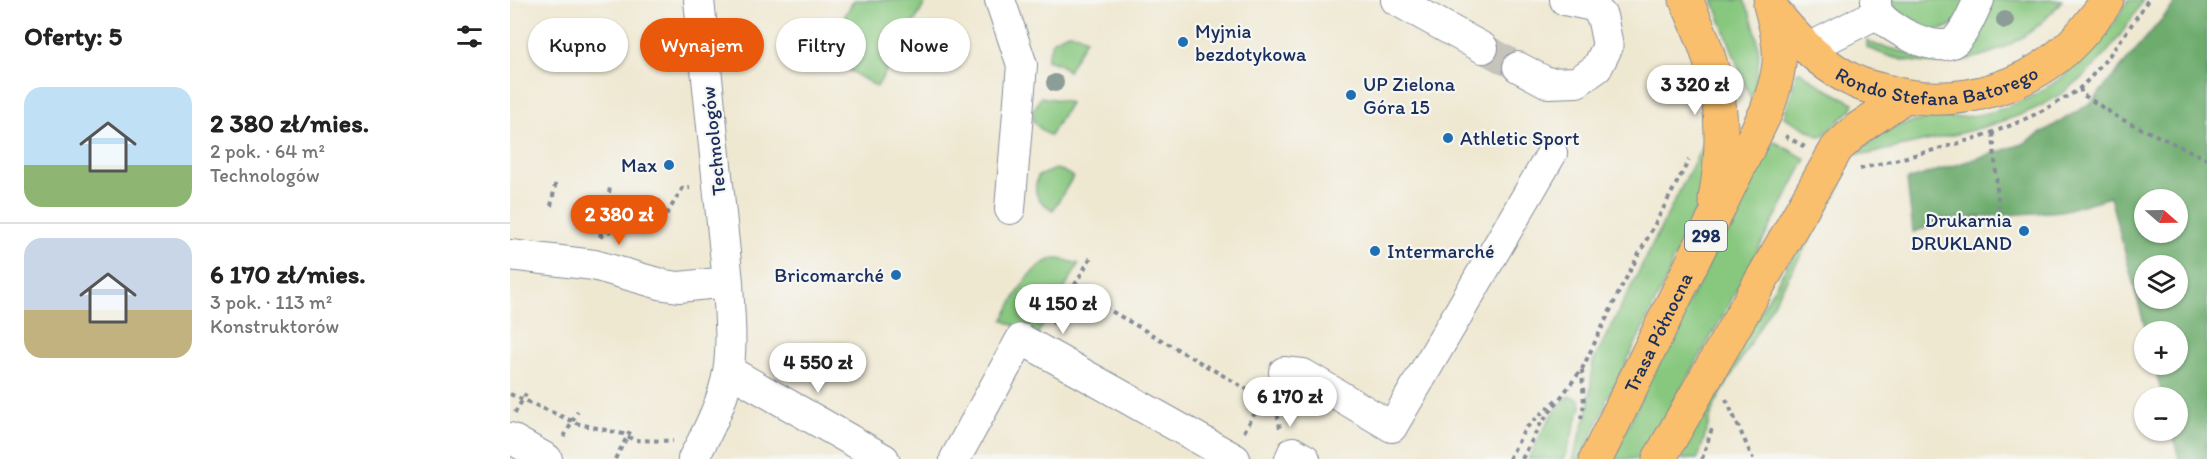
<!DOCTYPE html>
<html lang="pl">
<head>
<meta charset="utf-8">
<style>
  body { margin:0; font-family:Itim,sans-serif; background:#f2f2f2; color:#222; height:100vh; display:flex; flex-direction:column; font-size:22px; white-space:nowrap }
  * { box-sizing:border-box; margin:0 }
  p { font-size:20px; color:#767676 }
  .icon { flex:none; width:33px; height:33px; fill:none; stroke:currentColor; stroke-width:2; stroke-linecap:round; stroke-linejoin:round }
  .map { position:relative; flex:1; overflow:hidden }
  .side { display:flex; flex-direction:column; background:#fff; width:510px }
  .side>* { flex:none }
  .guide { position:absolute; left:18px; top:18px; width:570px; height:54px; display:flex; gap:12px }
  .needle { width:39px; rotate:110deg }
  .fabs { position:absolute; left:1624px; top:189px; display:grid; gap:12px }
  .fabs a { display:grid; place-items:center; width:54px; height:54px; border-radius:50%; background:#fff; box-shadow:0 2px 4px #0004; font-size:30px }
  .price { position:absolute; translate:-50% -51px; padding:0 14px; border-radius:21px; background:#fff; color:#222; font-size:20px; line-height:39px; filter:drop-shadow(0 2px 3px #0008) }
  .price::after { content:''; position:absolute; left:50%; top:36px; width:18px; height:14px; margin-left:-9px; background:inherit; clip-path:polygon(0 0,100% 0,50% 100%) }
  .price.active { background:#ea580c; color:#fff }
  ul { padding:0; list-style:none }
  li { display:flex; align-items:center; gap:18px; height:150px; padding:0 24px }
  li+li { border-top:2px solid #e0e0e0 }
  li span { display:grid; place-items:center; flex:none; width:168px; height:120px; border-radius:18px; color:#555 }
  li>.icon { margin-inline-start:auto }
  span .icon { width:72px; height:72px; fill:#fffc; stroke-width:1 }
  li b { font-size:26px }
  h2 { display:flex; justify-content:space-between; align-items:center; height:72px; padding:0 24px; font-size:26px }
  .tag { padding:0 21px; border-radius:27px; background:#fff; box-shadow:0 2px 4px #0004; font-size:21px; line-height:54px }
  .tag.active { background:#ea580c; color:#fff }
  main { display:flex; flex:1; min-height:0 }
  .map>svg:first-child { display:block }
  .green { fill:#87c77e; stroke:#517b6e; stroke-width:1.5 }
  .forest { fill:#6dac6d; stroke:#446e66; stroke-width:1.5; fill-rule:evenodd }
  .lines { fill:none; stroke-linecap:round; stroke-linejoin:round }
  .minor-tunnel { stroke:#c5c3ba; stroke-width:30; stroke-dasharray:30 15; stroke-linecap:butt }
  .minor-casing { stroke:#858c98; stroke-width:32 }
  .major-casing { stroke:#858c98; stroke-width:35 }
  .path { stroke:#858c98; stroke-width:4; stroke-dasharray:4.5 4.5; stroke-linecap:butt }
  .minor { stroke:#fff; stroke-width:30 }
  .major { stroke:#f9bf6d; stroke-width:33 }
  .tree { fill:#8c9c97 }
  .poi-dot { fill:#1f6fb2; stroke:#f6f6f2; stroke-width:2 }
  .labels { text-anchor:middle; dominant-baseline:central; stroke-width:4.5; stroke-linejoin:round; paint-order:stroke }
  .shield { fill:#f6f6f2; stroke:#5d6b8a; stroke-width:1.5 }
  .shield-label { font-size:18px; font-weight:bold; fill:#1b2f5e }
  .poi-label { font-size:20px; fill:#1b2f5e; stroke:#f6f6f2; text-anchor:start }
  .street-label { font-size:20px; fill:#1b2f5e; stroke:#f6f6f2 }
</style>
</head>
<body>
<main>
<section class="side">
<h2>Oferty: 5<svg class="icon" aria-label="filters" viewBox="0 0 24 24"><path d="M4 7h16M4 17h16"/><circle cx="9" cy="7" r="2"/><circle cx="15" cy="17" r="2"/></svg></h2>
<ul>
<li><span style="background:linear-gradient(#bfe0f5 65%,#8fb573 0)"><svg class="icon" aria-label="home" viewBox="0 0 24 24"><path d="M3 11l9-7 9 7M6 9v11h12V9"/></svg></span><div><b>2 380 zł/mies.</b><p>2 pok. · 64 m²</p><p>Technologów</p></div></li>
<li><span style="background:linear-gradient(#c9d6e8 60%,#c2b280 0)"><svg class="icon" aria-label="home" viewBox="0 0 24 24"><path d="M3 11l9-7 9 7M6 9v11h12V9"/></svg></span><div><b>6 170 zł/mies.</b><p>3 pok. · 113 m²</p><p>Konstruktorów</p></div></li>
</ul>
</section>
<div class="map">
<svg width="1697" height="459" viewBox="0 0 1697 459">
  <rect width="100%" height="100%" fill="#f6f6f2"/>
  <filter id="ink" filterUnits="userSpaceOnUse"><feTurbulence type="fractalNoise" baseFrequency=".0167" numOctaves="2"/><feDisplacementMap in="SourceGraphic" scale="12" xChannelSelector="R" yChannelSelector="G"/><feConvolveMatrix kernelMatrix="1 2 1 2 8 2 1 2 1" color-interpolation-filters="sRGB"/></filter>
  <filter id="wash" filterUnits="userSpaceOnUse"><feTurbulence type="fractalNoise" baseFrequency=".008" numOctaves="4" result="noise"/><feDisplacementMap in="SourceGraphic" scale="24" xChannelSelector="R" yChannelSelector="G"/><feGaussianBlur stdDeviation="1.35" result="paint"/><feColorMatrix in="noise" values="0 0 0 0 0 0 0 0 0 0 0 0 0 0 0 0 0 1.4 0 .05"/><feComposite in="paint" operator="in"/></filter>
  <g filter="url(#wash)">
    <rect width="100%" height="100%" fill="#efe8d1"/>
    <!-- green -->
    <path class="green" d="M344,0H417L367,87L312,54Z
      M1203,0H1234C1251,36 1253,61 1241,100Z
      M1381,0H1462C1455,8 1446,25 1436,28C1418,35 1386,19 1381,0Z
      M1482,0H1552C1509,59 1422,81 1357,47V40L1366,45L1399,53L1419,52L1434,60L1449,57Z
      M1618,0H1633C1608,44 1572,88 1524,109C1476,131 1411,141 1360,154H1347C1362,140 1381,126 1402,122C1421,117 1441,119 1461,116C1529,105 1586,60 1618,0Z
      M558,33L568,34L576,39L558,71L549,64L536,60L543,40Z
      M1290,71L1316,89L1344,103L1341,110L1311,137L1274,117L1287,72Z
      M531,97C542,100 550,98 560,103L540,136C520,123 518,117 531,97Z
      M1204,123L1194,189L1169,253L1162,261L1159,274L1103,390L1097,397L1095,408L1070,459H1063L1079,406L1083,362Z
      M1263,141L1296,159L1219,305L1132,459H1102L1170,318Z
      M545,169L553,171L563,177L543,210C527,201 522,193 528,176Z
      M1329,177L1331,186L1204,406L1188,459H1164Z
      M542,259H551L569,264L526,337L493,320C505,298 516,269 542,259Z
      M1059,396L1070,400L1071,407L1054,459H1018C1030,438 1040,411 1059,396Z"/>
    <!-- forest -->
    <path class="forest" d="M1668,0H1697V459H1669L1662,431L1668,430V398L1653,397L1644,365L1668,364V332L1636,331L1600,197L1552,211L1443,219L1403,232L1397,180L1513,144L1581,103ZM1635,200H1668V232H1635ZM1635,266H1668V298H1635Z"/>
  </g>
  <g filter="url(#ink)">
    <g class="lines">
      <!-- minor-tunnel -->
      <path class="minor-tunnel" d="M973,48L1008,67"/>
      <defs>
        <path id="minor" d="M490,0L512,65L500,209
          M886,0L973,48
          M1366,0C1366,5 1366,10 1369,14C1379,29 1428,55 1445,41C1456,31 1462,13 1469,0
          M1297,49L1368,13
          M1008,67L1038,83L1067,82L1087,68L1098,46L1092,16L1083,6L1055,0
          M0,255L84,265L154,285L169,287L218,282
          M219,371L374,459
          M774,372L793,374L882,427L1042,153
          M0,438L37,459
          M183,459C198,432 213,402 218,372C223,343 219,311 218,282L189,0
          M445,459L511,339L725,459
          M780,459L783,452L795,459"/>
        <g id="major">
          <path d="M1176,0C1209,70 1219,122 1205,199"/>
          <path id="s1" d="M1263,10C1286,40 1312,66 1346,82C1354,86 1363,88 1372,90C1448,113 1533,86 1581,22C1586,15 1593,8 1597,0"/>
          <path id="s2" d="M1086,459L1256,112C1273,67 1273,51 1260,5"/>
          <path d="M1149,459L1327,148L1349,128L1394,97"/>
        </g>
      </defs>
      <!-- minor casing -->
      <use href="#minor" class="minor-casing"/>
      <!-- major casing -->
      <use href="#major" class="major-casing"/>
      <!-- path -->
      <path class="path" d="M1570,88L1572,94L1609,118L1697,159
        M1483,133L1489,214
        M1275,136L1295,147
        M1350,169C1416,151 1485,139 1544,104C1553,98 1564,94 1571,87C1597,62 1618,30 1638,0
        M41,206L46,181
        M152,222L172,189L180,188
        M90,237L122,218
        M90,237L100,188
        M563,289L766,406L770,428
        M542,324L581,257
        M0,394L69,424L113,434L124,440L163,441
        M1216,399L1243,459
        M5,413L18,390
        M1071,419L1074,404L1072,370
        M734,432L753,399
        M54,437L68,411
        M105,459L122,428
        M999,459L1015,429L1046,400
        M1012,459L1030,425L1072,369L1112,286L1179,160
        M1192,459L1202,428"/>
      <!-- minor -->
      <use href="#minor" class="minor"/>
      <!-- major -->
      <use href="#major" class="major"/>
    </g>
    <!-- trees -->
    <g class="tree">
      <circle cx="1495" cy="20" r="9"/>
      <circle cx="545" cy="83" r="9"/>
    </g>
  </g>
  <!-- markers -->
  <g class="poi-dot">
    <circle cx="673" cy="42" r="6"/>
    <circle cx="841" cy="95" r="6"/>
    <circle cx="938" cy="138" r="6"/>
    <circle cx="159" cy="165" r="6"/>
    <circle cx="1514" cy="231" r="6"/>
    <circle cx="865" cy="251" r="6"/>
    <circle cx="386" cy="275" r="6"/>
  </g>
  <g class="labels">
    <!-- shield labels -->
    <rect class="shield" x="1175" y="221" width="42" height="30" rx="4.5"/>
    <g class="shield-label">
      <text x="1196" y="236">298</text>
    </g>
    <!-- poi labels -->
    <g class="poi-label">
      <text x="685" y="31">Myjnia<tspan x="685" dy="23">bezdotykowa</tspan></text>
      <text x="853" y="84">UP Zielona<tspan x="853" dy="23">Góra 15</tspan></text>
      <text x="950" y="138">Athletic Sport</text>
      <text x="147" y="165" text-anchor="end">Max</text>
      <text x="1502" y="220" text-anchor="end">Drukarnia<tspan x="1502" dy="23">DRUKLAND</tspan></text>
      <text x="877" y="251">Intermarché</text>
      <text x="374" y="275" text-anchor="end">Bricomarché</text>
    </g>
    <!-- street labels -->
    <g class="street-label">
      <text stroke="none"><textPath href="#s1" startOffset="194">Rondo Stefana Batorego</textPath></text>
      <text transform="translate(203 141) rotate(-96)">Technologów</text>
      <text stroke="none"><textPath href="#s2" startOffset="141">Trasa Północna</textPath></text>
    </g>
  </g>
</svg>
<div class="fabs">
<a><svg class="needle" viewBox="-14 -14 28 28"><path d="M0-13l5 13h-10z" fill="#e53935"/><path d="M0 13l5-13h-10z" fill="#767676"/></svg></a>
<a><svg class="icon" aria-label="layers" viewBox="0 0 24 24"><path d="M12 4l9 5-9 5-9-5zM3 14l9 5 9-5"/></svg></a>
<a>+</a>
<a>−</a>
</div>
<b class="price" style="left:1185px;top:116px">3 320 zł</b>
<b class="price active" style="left:109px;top:246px">2 380 zł</b>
<b class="price" style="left:553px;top:335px">4 150 zł</b>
<b class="price" style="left:308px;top:394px">4 550 zł</b>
<b class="price" style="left:780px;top:428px">6 170 zł</b>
<div class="guide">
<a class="tag">Kupno</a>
<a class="tag active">Wynajem</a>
<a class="tag">Filtry</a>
<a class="tag">Nowe</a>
</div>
</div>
</main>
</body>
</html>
